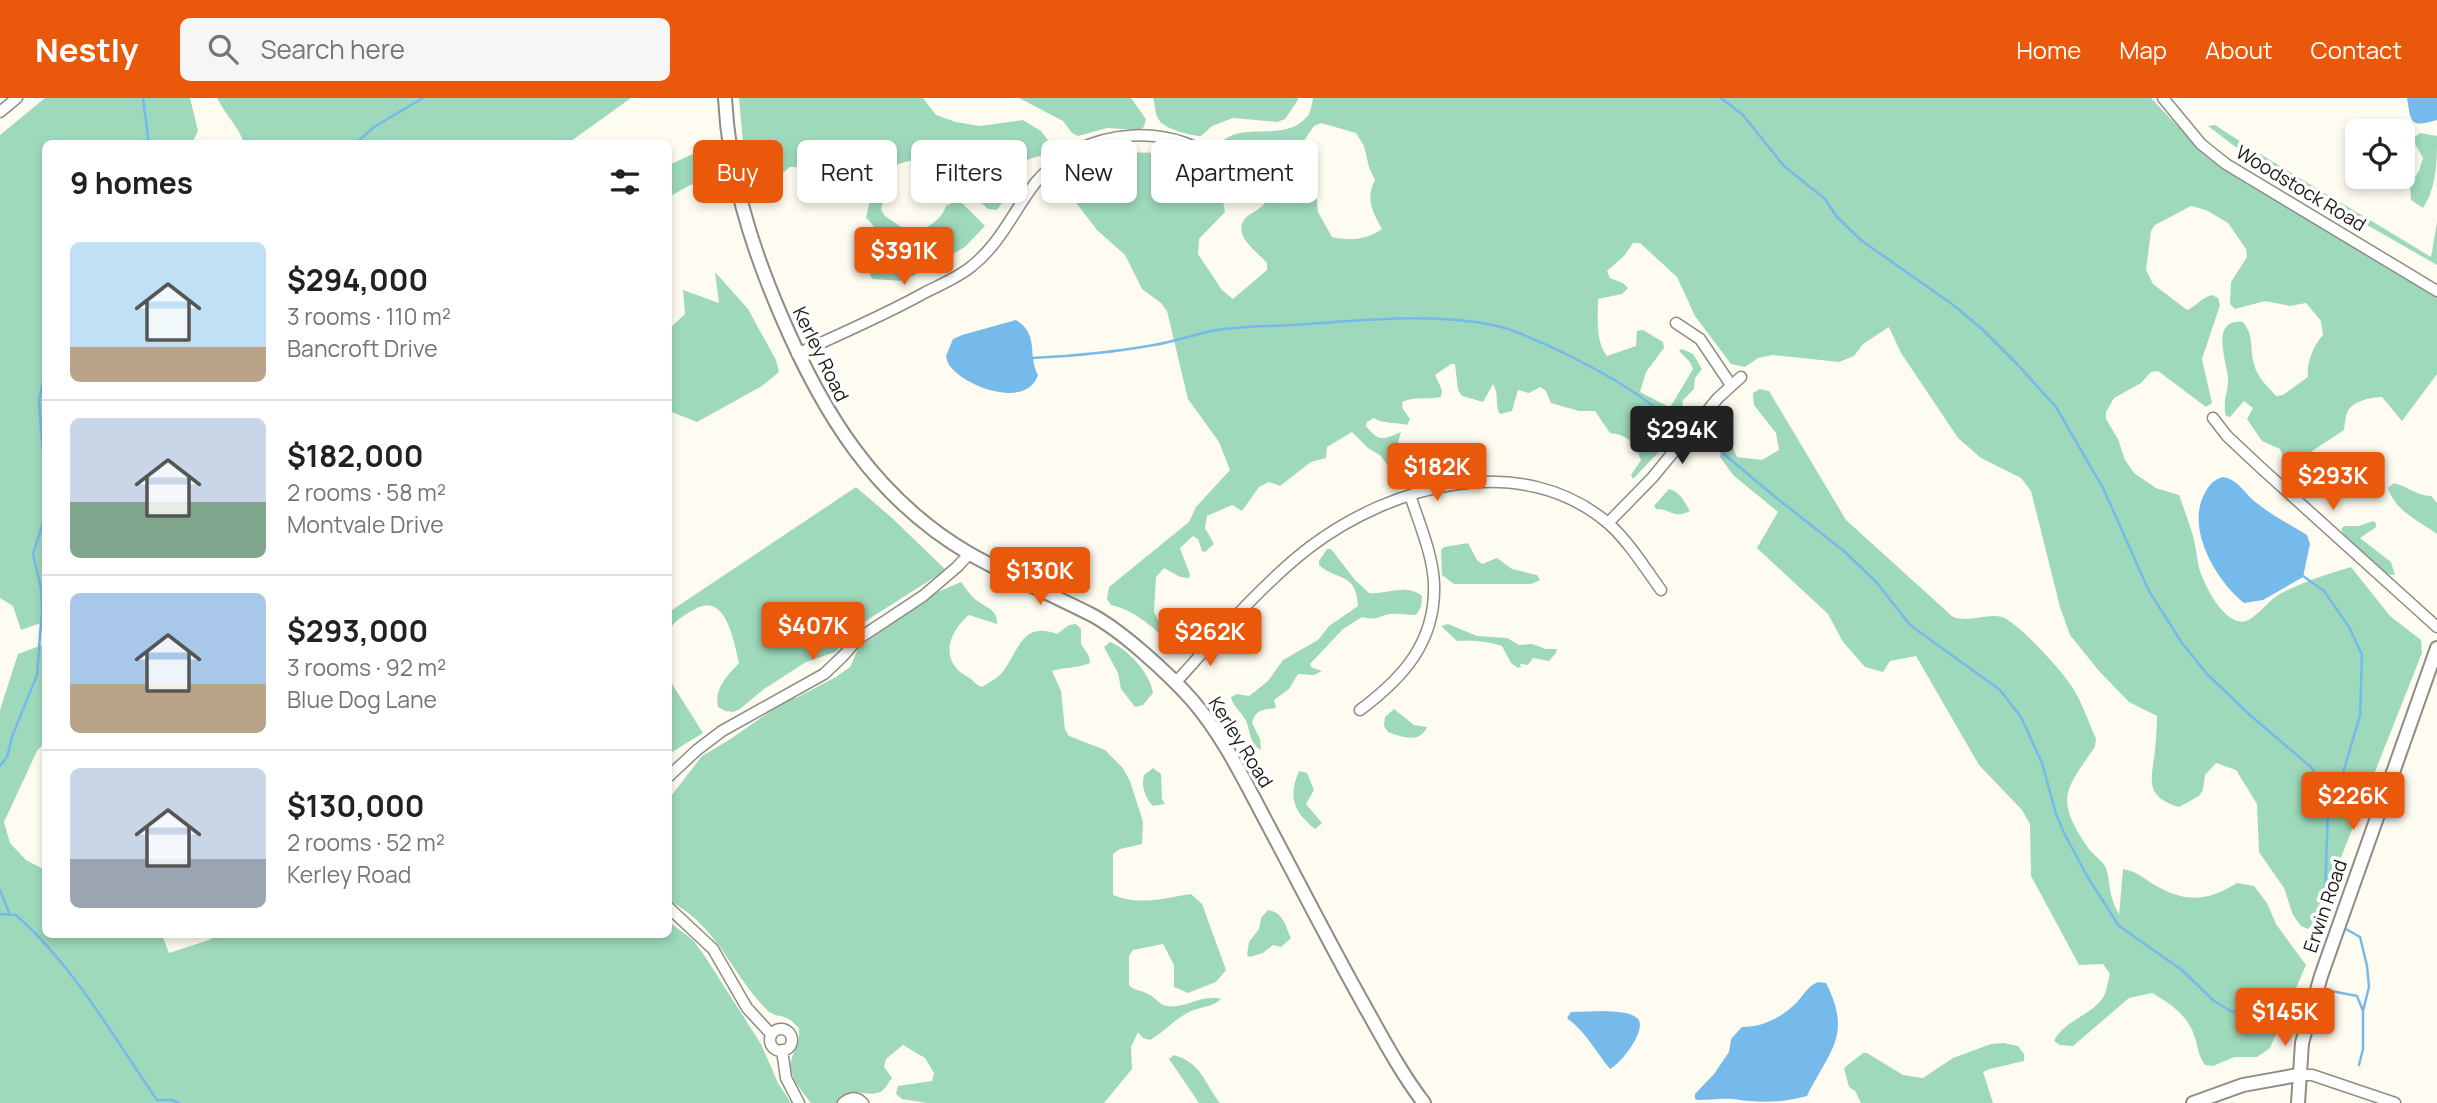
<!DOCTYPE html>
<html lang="en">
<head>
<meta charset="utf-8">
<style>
  body { margin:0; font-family:Manrope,sans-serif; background:#f6f6f6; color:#202124; height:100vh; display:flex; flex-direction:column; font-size:26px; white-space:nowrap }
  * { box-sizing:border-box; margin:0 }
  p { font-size:23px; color:#757577 }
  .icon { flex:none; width:38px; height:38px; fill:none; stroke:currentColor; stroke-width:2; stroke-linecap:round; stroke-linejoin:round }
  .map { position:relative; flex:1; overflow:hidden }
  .details { position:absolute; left:42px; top:42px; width:630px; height:798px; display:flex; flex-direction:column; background:#fff; border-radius:10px; box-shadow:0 4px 10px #0003 }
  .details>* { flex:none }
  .guide { position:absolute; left:693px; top:42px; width:665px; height:63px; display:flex; gap:14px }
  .tools { position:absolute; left:2345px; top:21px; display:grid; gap:14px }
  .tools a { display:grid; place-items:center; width:70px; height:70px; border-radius:10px; background:#fff; box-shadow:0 4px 10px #0003; font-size:35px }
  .price { position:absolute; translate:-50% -60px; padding:0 16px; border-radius:7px; background:#ea580c; color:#fff; font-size:23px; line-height:46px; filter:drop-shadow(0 2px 4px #0008) }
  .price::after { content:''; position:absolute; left:50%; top:42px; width:21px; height:16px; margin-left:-10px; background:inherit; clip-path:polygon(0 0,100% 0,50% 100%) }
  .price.on { background:#222; color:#fff }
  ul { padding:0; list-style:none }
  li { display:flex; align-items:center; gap:21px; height:175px; padding:0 28px }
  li+li { border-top:2px solid #e0e0e0 }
  li span { display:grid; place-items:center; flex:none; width:196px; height:140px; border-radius:10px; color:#555 }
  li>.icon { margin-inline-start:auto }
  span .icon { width:84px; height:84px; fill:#fffc; stroke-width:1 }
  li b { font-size:30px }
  h2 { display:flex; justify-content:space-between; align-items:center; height:84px; padding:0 28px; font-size:30px }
  .chip { padding:0 24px; border-radius:10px; background:#fff; box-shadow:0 4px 10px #0003; font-size:24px; line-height:63px }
  .chip.on { background:#ea580c; color:#fff }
  header { display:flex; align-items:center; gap:42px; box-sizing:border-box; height:98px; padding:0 35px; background:#ea580c; color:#fff }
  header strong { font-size:33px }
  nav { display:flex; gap:38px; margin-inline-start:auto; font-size:24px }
  .search { width:490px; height:63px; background:#f6f6f6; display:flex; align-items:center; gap:18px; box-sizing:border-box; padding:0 24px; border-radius:10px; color:#757577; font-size:26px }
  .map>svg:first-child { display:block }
  .green { fill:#9ed9bc }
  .water { fill:#76baeb }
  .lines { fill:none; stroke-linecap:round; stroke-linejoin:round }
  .stream { stroke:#76baeb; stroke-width:2.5 }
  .street-casing { stroke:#8f8d83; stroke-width:13 }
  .secondary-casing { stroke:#8f8d83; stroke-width:16 }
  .street { stroke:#fff; stroke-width:10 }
  .secondary { stroke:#fff; stroke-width:12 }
  .labels { text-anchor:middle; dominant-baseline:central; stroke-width:7; stroke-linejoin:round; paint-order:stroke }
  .street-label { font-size:19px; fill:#1a1a16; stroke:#fff }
</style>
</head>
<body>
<header>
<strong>Nestly</strong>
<div class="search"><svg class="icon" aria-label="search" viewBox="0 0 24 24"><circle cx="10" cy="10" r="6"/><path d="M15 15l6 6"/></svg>Search here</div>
<nav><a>Home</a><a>Map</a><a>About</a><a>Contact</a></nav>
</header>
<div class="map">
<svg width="2437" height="1005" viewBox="0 0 2437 1005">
  <rect width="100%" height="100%" fill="#fefcf0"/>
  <!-- green -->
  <path class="green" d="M45,0H190L198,33L192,45L46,46V523L21,532L13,508L0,500V37Z
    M217,0H631L567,46L244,45C237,26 226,18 217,0Z
    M739,0H923L936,17L956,24L980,28L1023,22L1041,33L1054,50C1044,60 1029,58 1019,67L1018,82L997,112L988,111C980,103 963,87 950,87C944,88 936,94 930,98L933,91L945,79C926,60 924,59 898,66L887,83L881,112L885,118L913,137C926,130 941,123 946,108L956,103L963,106L985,128L965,149L903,183L872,181L869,174C876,149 887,139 866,120L869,106L865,99L830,72L823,69H790L766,89L751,84L746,76Z
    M1019,0H1131L1146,21L1144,29L1138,32L1107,30L1078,38L1072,35L1063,23Z
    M1153,0H1298V2L1285,21L1277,24L1233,20L1212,28L1201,38C1192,38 1164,31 1159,22C1155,17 1155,6 1153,0Z
    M1313,0H2151L2206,58L2437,199V276L2402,323L2382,299C2372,299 2353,303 2348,313C2345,318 2345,326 2344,332L2306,357C2306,366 2297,373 2290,376L2280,351L2262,343L2247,321L2253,310L2244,303L2230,319L2226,318C2222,302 2229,293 2228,279C2226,262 2210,220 2243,224C2255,240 2249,248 2254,266C2257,279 2267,288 2276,298L2283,297L2308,279C2306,266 2314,246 2323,237L2321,223L2306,205L2290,208L2265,203L2235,211L2230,206L2231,184L2247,159L2246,151L2228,125L2206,112L2191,108L2155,127L2151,133L2146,172L2153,186L2187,212C2197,208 2202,199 2212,197L2218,200L2220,207L2202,261L2212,305L2206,309L2158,273L2151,274L2141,285L2114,300L2106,314V321L2118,341L2125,362L2134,375L2156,390L2179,397C2184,411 2189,424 2193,438C2196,449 2197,460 2199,470C2204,487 2225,529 2246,523C2256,520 2269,502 2280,496C2302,484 2327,476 2351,469L2390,518L2421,542L2422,555L2336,772L2313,820L2314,826L2308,831L2301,828L2293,817L2284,790L2259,754L2257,706L2236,672L2216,665L2205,677L2203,692L2199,698L2179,709C2143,698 2152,681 2155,652C2156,640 2157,629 2157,618L2129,604L2099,573L2070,537L2060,509L2031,393L2021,380L1981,360L1958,340L1901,255L1889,229L1863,246L1854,258L1839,264L1773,257L1758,260L1745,269L1731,266L1695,218L1677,179L1640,145H1633L1624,158L1607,173L1610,180L1623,185L1628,190L1622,196L1598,201C1598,220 1595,242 1607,258L1636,248L1637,233L1643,232L1663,244L1664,250L1646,274L1640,294L1667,308H1671L1693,271L1690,264L1679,253L1682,251L1693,256L1702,271L1695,280L1694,291L1683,302L1681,321L1672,340L1633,381L1631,377L1641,362C1635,345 1628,337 1610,335L1595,313H1579L1551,305L1546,293L1540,289L1529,295L1518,292L1512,313L1500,316C1494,306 1500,298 1493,286L1483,304L1462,298L1458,292L1455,266H1451L1435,277L1442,292L1441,299C1427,302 1415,298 1402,304L1403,311L1410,321L1407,327C1396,324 1382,326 1374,320L1367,324L1366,328C1379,344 1382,342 1401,334L1397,348L1407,368L1404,382L1396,380L1381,358L1368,350L1352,334L1327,349L1326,360L1311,364L1280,388L1269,384L1259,389L1242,413L1232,407L1207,418L1205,430L1214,446L1205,454L1202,453L1198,441L1193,438L1180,450L1190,477L1189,480L1180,479L1164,470L1156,479L1154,514L1162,530L1175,538L1194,520L1203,525L1201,532L1185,554L1181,556C1161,537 1139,513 1111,507L1107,501L1109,489L1189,424L1196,409L1230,372L1219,344L1188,301L1167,213L1161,205L1142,191L1125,157L1097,132L1073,101L1070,86L1083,67L1095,58L1109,54L1168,55L1195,70L1222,97L1225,114L1199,141L1198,156L1222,192L1233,201L1267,172V165C1260,157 1244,145 1242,135C1238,117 1256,116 1264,106C1266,103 1266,99 1269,96C1276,85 1297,79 1309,81L1316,92L1318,114L1332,139C1351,143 1366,142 1382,131C1373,115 1365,100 1375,82L1369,69L1364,48L1356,35L1321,25L1314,28L1296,54L1268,70H1259L1219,48C1236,20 1287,48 1309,16C1311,12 1312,5 1313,0Z
    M2215,27C2285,73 2359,115 2431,159L2437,124V167L2250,60L2208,28Z
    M2420,35L2437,38C2437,63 2437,89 2423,110L2411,102L2410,86L2419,73L2423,60L2415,46V39Z
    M710,48L711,83L690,87L669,99V67Z
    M715,174L748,211L776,262L779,274L762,288L697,324L669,313V239L670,230L685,216L683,192L719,205Z
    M1760,291L1769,293L1846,422L1953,519C1970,525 1986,515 2002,519C2017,523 2066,577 2074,592C2083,607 2089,625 2096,641L2095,649C2064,693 2055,701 2088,750C2093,757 2103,763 2106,770C2109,779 2109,788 2111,797C2113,804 2116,811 2119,817L2123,771C2136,773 2142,779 2153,786C2185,805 2206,804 2237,785L2254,788L2267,805L2276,826L2306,867L2270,950L2257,959H2234L2213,968L2205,967C2197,955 2199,952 2195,940C2189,918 2171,906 2152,895L2129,900L2073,948L2060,947L2054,943C2063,923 2093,917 2104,898C2107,892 2108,882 2110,876L2103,866L2079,867L2031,778L2030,726L2022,712L1979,667L1916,558L1890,563L1883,574L1865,569L1843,544L1828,516L1757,450L1778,414L1733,377L1720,359L1727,336L1737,359L1762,362L1779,352L1776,335L1754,307L1753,295Z
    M2322,370C2335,370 2348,366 2352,381L2340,384L2339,388L2329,394L2322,391L2311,381L2314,374Z
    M2394,385C2407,388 2418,398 2431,398L2437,405V436C2418,422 2396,414 2388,390Z
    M856,389L892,420L946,472L861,526L835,554L806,564L764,591L740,611L733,614L725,613L718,609C714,590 728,577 739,565C734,544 726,493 695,511C684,517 676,522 669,532V514Z
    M1669,391C1680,393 1685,405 1690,413C1674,422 1670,410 1656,411L1654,408Z
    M2373,423L2376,425V429L2360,440L2391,464L2395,477C2374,477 2350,449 2341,431L2344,428H2359Z
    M1468,445L1477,462L1482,466L1497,460L1512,471L1537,477L1540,482L1531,486H1454L1442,477L1441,452L1444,449Z
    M1327,451H1331L1355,482L1369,495C1388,497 1405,485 1422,498L1421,509L1416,517C1408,517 1399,515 1391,516C1377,518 1380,523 1362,519L1343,531L1310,566L1311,569L1322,573L1314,577L1298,576L1289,591L1274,602L1276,610C1263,612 1256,611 1252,625L1260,641L1261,652C1249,645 1251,635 1246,623C1242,614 1233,609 1231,599L1237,596L1249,598L1268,583L1283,562L1318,542L1329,528L1358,508C1356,473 1338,484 1319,467V463Z
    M961,484C966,490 970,497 976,502C986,510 998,511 997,526L969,517C952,531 941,554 958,572C964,578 971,579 976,586L982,589C988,585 996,581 1001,576C1019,555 1020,522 1057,536L1069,527L1076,526L1081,531V546L1089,558L1090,565C1079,570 1065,569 1052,573L1061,593L1065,632L1069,638L1105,652L1122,669L1130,683L1143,724L1142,746L1120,751L1113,756V797C1138,808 1165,800 1191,796L1202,806L1226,872L1216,884L1188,895L1174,889V867L1163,846L1133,852L1129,858V887C1135,893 1141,892 1148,896C1155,899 1159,907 1167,908C1186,911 1203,895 1221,901C1213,909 1204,908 1194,912C1177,918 1166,933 1150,942L1143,940L1138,934L1131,949L1132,971L1104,1005H927L902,1001L896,996L898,988L932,983L934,975L925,960L903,947L886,961L884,969L892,980C888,985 885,992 880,994C864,1001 849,983 836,1005H811C803,995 788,978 791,964C794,949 800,950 799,930C795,927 792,922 787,920C779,917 773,918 767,912C729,873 720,831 670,803L668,702L702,658L729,642L788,601L796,600L836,579L850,569L859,549L933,496Z
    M1448,526L1477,538L1507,540L1519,547L1532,546L1546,551H1557L1556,555L1549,563L1533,560L1528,567L1520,566L1521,569L1518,570L1511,565L1502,548C1488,543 1472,542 1457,543L1441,528Z
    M1110,544C1128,551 1150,575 1153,595L1143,607L1135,609L1121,591L1118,575L1104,549Z
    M45,546V644L37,653L4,724L10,745L26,762L45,772L46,836L86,838L162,837L169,855L209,842L217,837L668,836L669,824L693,842L704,857L761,946L778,985L791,1005H0V612L18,556Z
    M669,581L703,635L669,656H668Z
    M1394,611L1414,627L1427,629C1420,646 1402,639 1388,634L1384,628L1385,619Z
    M1153,670L1161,676L1162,701L1165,706L1153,708C1145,700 1141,688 1144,677Z
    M1299,673L1307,675L1314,692L1306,706L1322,725L1315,731C1293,713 1288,699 1299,673Z
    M1268,812C1284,815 1285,827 1291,840L1281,849L1273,847L1263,855L1250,859L1247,857L1249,844L1259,831L1261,820Z
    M2004,945L2018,948L2024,956V963L1990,971L1983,974L1993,1005H1861L1855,993L1849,989L1844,970L1863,955H1867L1903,977L1923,980L1953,960L1991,946Z
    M1174,957C1202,965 1204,985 1220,1005H1199L1169,961Z"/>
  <!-- water -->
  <path class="water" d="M2407,0H2437V22C2410,30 2411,25 2407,0Z
    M1016,222C1040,237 1027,257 1038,277C1027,311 966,290 950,268C947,265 947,261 946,258L953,241L962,237Z
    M2222,379C2239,381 2245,397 2258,406C2273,418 2291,427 2307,437L2310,446L2303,479L2263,502L2244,505C2215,482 2184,428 2206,393C2210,386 2214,382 2222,379Z
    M1818,884L1826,885C1853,938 1829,953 1807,998C1782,1005 1758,1005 1733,1001C1721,1000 1709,1002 1698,1002L1695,1001V996L1714,976L1729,954L1731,941L1742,929C1761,929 1779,921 1794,907C1804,898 1805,890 1818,884Z
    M1603,913C1613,914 1629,913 1637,920C1649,930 1621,966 1610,971C1595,953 1587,935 1567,920L1571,914Z"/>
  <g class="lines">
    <!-- stream -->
    <path class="stream" d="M143,0L149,46
      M1721,0L1743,17L1784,68L1825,101L1837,119L1862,143L1952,206L1981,230L2018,267L2056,309L2103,390L2149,493L2182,545L2207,576L2250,617L2312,670L2324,693L2328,710L2325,797L2321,817
      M355,46L374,29L423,0
      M1032,260C1073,258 1115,254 1154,247C1173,244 1192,237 1211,233C1243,227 1275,229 1307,226C1366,222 1434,215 1493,227C1517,232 1539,244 1562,254C1604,275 1643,296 1678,329
      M46,269L39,303L46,394
      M1712,346L1774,398L1845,454L1877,485L1910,527L2000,592L2021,619L2042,665L2056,716L2064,735L2087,778L2119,828L2182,872L2214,903L2232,914L2283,901
      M2303,478L2324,493L2349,529L2362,557L2360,618L2338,691L2328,709
      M0,668L7,659L13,636L37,577L42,512L41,490L33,456L46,415
      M0,792L10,817
      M0,816L16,817C75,869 113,939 157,1002H172L179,1005
      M2346,831L2360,839L2367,868L2369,889L2363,913V951L2359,967
      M2331,893L2357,898L2363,913"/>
    <defs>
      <path id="street" d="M2163,0L2201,46L2226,66L2437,193
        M0,14L17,0
        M1676,225L1700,241L1731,287
        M797,256C840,236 885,217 926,194C942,186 959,179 972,168C1001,145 1014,112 1036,84C1084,27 1177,21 1231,73C1236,78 1239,84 1244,90
        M2213,320L2227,338L2260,369L2437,529
        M1608,425L1652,380L1718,300L1741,279
        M1176,584C1216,540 1263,485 1310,449C1392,387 1522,351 1609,426C1629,444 1645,470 1661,492
        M1360,612C1403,580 1436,544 1434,486C1433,457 1419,425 1410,397
        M668,679L697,652L722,633L824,576L843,558L858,541L923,498L957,469L970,455
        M668,809L713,851L747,910L771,936
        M770 942a11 11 0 1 1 22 0a11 11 0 1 1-22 0Z
        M782,952L786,980L799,1005
        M2298,977H2312L2395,1005
        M843,1005C850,999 856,998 863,1005"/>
      <path id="secondary" d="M725,0C729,76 750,145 780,215C822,314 874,400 970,456C1009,478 1050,496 1090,516C1120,531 1169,576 1192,602C1224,639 1245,684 1268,727C1300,787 1331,848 1364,907C1383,941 1401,975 1424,1005
        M2193,1005L2243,987L2298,977
        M2298,1005L2302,945L2321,878L2437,550"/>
    </defs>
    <!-- street casing -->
    <use href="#street" class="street-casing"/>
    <!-- secondary casing -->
    <use href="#secondary" class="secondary-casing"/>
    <!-- street -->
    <use href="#street" class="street"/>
    <!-- secondary -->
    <use href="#secondary" class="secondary"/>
  </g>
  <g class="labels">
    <!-- street labels -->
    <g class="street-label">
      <text transform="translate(2301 90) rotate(31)">Woodstock Road</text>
      <text transform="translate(821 256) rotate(64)">Kerley Road</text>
      <text transform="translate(1241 644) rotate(58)">Kerley Road</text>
      <text transform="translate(2325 808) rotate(-71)">Erwin Road</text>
    </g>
  </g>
</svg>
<div class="tools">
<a><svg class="icon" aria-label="locate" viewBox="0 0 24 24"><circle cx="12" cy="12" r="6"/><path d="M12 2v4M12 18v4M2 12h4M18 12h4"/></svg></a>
</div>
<b class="price" style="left:904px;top:189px">$391K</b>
<b class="price on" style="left:1682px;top:368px">$294K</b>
<b class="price" style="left:1437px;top:405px">$182K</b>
<b class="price" style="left:2333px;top:414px">$293K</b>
<b class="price" style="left:1040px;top:509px">$130K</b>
<b class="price" style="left:813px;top:564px">$407K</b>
<b class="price" style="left:1210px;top:570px">$262K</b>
<b class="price" style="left:2353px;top:734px">$226K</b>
<b class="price" style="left:2285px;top:950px">$145K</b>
<div class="guide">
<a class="chip on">Buy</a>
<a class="chip">Rent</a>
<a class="chip">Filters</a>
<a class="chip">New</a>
<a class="chip">Apartment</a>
</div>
<section class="details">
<h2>9 homes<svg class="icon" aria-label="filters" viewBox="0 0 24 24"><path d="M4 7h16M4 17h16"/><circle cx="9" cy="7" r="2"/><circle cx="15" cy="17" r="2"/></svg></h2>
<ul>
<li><span style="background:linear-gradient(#bfe0f5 75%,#b9a48a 0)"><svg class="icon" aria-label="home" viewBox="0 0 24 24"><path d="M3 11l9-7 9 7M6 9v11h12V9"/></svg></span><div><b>$294,000</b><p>3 rooms · 110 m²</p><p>Bancroft Drive</p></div></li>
<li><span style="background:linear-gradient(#c9d6e8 60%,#7fa58c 0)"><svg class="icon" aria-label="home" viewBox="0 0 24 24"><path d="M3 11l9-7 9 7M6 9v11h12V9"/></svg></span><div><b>$182,000</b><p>2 rooms · 58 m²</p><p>Montvale Drive</p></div></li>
<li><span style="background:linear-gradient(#a9c7e8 65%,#b9a48a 0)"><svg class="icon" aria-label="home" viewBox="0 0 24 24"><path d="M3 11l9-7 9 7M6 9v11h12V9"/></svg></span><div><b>$293,000</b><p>3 rooms · 92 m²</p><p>Blue Dog Lane</p></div></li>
<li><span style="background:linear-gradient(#c9d6e8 65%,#9aa5b1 0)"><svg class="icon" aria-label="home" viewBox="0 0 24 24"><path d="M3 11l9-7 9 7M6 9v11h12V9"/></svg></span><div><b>$130,000</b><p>2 rooms · 52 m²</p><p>Kerley Road</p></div></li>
</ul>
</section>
</div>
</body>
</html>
